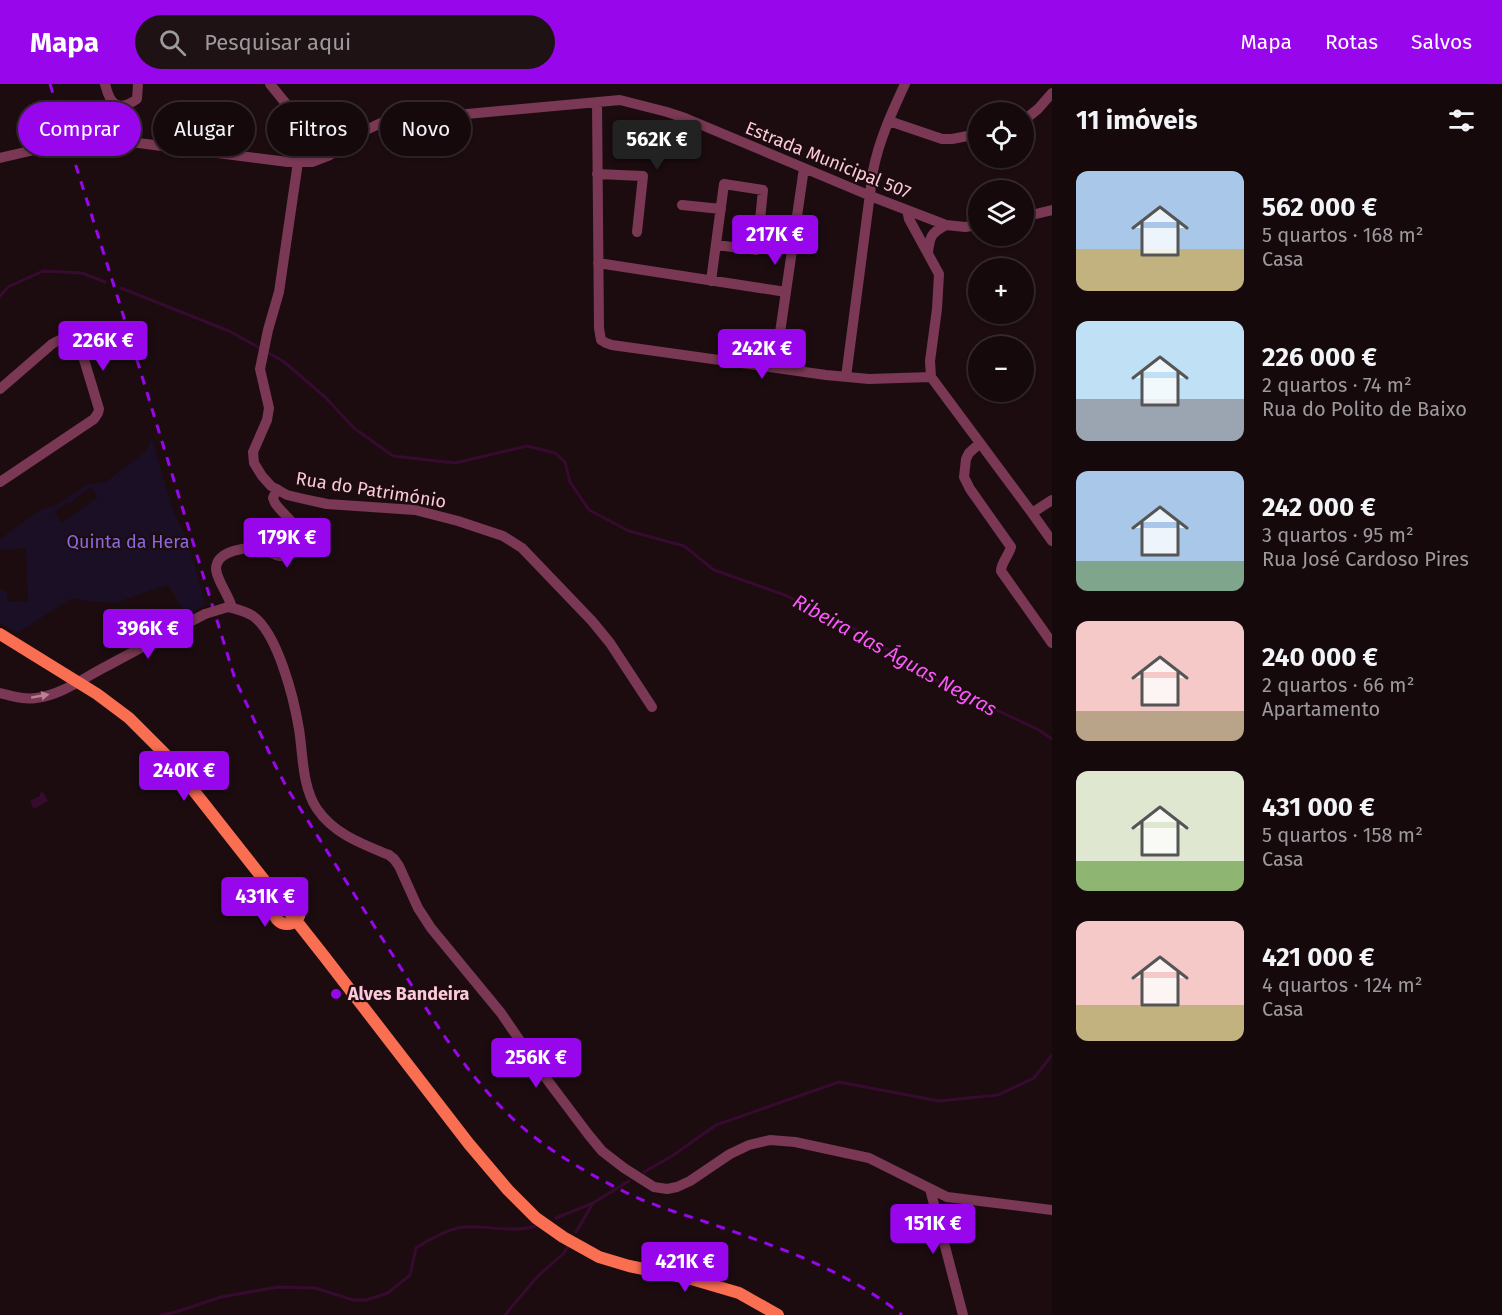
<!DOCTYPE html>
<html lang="pt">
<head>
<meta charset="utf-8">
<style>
  body { margin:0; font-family:"Fira Sans",sans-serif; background:#1e1215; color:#f1f3f6; height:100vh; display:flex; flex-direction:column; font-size:22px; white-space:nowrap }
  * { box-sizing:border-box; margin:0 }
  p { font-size:20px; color:#9d9a9d }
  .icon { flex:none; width:33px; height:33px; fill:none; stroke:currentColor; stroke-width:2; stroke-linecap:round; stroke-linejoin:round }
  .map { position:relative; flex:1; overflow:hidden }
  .side { display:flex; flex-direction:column; background:#15090c; width:450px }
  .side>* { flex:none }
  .banner { position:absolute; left:18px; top:18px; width:570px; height:54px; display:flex; gap:12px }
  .fabs { position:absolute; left:968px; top:18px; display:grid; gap:12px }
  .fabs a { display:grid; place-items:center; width:66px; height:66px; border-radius:50%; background:#15090c; box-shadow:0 2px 4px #0004,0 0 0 2px #342a2d; font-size:30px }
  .price { position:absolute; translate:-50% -51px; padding:0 14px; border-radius:6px; background:#9806eb; color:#fff; font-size:20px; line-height:39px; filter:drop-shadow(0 2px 3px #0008) }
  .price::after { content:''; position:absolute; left:50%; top:36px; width:18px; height:14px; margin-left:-9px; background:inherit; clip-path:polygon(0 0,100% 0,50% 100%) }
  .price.on { background:#222; color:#fff }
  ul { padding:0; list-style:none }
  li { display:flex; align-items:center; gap:18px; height:150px; padding:0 24px }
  li span { display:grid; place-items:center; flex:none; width:168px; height:120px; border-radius:12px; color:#555 }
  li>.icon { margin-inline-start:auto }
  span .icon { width:72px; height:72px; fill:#fffc; stroke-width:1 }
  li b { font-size:26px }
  h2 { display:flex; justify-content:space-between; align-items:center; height:72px; padding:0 24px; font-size:26px }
  .pill { padding:0 21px; border-radius:27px; background:#15090c; box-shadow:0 2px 4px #0004,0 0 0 2px #342a2d; font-size:21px; line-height:54px }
  .pill.on { background:#9806eb; color:#fff }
  header { display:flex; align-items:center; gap:36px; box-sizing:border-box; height:84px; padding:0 30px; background:#9806eb; color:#fff }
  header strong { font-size:28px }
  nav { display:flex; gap:33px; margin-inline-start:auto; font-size:21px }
  .search { width:420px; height:54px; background:#1e1215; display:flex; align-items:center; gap:15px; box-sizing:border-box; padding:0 21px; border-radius:33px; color:#9d9a9d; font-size:22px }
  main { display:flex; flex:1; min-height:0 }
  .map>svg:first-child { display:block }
  .green { fill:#1a0f25; fill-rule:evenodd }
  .water { fill:#370a2f }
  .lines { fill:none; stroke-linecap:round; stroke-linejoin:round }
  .stream { stroke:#370a2f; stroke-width:3 }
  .minor { stroke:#7a3854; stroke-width:10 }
  .major { stroke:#fa6e52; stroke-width:12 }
  .rail { stroke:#9806eb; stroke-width:3; stroke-dasharray:9 8; stroke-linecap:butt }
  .minor-bridge { stroke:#7a3854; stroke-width:10 }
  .oneway { fill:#bc8097 }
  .poi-dot { fill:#9806eb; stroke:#1c0c10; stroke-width:2 }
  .labels { text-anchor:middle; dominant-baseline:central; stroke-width:4.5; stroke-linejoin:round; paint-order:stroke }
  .street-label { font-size:18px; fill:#fdc8da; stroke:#1c0c10 }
  .park-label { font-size:18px; fill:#8a68de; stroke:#1c0c10 }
  .poi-label { font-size:18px; font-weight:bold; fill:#fdc8da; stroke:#1c0c10; text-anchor:start }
  .water-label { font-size:20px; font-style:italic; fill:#fa59fa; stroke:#1c0c10 }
</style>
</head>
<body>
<header>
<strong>Mapa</strong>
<div class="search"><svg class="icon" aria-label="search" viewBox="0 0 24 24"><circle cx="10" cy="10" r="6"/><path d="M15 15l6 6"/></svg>Pesquisar aqui</div>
<nav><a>Mapa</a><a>Rotas</a><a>Salvos</a></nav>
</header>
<main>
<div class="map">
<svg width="1052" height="1231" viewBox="0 0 1052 1231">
  <rect width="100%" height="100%" fill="#1c0c10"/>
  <!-- green -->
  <path class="green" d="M152,355L172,424L186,454L195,483L206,521L186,530L170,504L167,501L115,519L70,515L18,549L0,539V505L7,508L8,518L28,517L26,464L0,466V455L39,427L58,420L88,400L106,398L146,367ZM91,403L98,413L62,439L54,428L66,419H70Z"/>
  <!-- water -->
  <path class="water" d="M43,708L48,717L34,725L30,717L40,712V709Z"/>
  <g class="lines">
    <!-- stream -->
    <path class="stream" d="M121,204L229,247L283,277L325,313L354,344L393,372L455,379L527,362L555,369L565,378L570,398L589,426L629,447L684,462L714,486L785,511L855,545L944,601L1039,646L1052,655
      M0,212L8,203L43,187L82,189L105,198
      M644,1088L672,1072L716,1041L839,998L939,1017L998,1011L1034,994L1052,971
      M556,1134L593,1119L629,1097
      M576,1148L593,1119
      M161,1231L176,1228L221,1213L278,1203L315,1204L353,1216H366L388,1209L410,1191L416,1164C428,1156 450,1144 464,1143C488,1141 515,1150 539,1141
      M505,1231L537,1193L564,1169L568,1162"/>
    <!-- minor -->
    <path class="minor" d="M105,0C110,20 117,29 137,15L138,0
      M270,0L296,32L299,39L294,63L298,78L279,208L268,246L260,285L269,324L267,336L253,368L254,379L262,392L271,402L287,411L304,415L327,420L415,426L458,437L503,452L522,464L592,537L610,559L652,623
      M597,18L599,244L601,256L606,259L612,261L826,291L869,295L931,293
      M889,37L942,55H952L978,50
      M1023,37L1038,25L1052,9
      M113,56L118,21
      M0,74L69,58L99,54L288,78H312L330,71L366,46L383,38L413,35L620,16L667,28L685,34L873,113L946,141L965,143L978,141
      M597,90L643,92L637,148
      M682,121L721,125
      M907,126L909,135L939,190L937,225L930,277L931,293L1032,429
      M1023,133L1052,126
      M928,168C930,152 931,149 946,141
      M598,179L786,208
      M711,197L724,100L763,106L757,166L716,161
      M775,283L804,84
      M846,293L873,87C879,56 892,28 905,0
      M0,305L52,260C62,254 71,250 79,259L99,325L98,329L94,335L0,398
      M980,359L969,369L966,375L964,393L970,405L1011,463C1009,471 1001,479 1001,487L1052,559
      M1052,416L1032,429L1052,457
      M228,523C237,525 245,527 253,532C278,550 294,615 299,645C303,670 302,703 317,725C334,750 362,760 389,771L394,775L399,782L418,824L431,844L501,929L542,989L588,1050L602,1067L624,1084L654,1103L667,1105L677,1103L690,1097L730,1070L749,1061L770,1056L795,1058L869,1074L947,1113L1052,1126
      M232,524C229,511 217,497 216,485C216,466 249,462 262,465C268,466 273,471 280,472C292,473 306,460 299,448C293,437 282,429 275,419L273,414L277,405
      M0,609C12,612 24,616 36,614C62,611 85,593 107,582C140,564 172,547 205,530
      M930,1105L963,1231"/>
    <!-- major -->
    <path class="major" d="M0,550L97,610L129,634L164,669L324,872L469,1060L508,1106L536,1134L563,1153L599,1173L629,1182L688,1194L739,1209L778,1231
      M274 827a13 13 0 1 1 26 0a13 13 0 1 1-26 0Z"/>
    <!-- rail -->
    <path class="rail" d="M50,0L121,224L235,595L275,681L287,704C323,760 358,817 394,873C429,929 463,987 512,1034C545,1065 585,1088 625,1108C651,1121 679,1129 706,1138C775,1162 845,1185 902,1231"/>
    <!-- minor-bridge -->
    <path class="minor-bridge" d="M205,530L228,523"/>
  </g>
  <!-- one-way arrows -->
  <defs><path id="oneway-solid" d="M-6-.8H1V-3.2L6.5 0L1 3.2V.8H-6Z" transform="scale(1.5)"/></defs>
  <use class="oneway" href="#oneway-solid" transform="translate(40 612) rotate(-10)"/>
  <!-- markers -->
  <circle class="poi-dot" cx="336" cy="910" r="6"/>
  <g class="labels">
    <!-- street labels -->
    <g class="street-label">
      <text transform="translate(828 76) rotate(22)">Estrada Municipal 507</text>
      <text transform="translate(371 406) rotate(9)">Rua do Património</text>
    </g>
    <!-- park labels -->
    <g class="park-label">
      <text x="128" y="458">Quinta da Hera</text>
    </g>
    <!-- poi labels -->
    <g class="poi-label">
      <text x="348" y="910">Alves Bandeira</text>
    </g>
    <!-- water labels -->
    <g class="water-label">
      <text transform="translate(895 571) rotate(29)">Ribeira das Águas Negras</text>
    </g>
  </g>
</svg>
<div class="fabs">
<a><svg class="icon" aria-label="locate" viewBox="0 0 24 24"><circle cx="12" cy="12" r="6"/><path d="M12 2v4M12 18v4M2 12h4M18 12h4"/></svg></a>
<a><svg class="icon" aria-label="layers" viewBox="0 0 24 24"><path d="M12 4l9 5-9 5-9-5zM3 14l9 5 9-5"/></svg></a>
<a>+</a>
<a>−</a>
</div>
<b class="price on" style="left:657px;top:87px">562K €</b>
<b class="price" style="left:775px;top:182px">217K €</b>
<b class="price" style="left:103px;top:288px">226K €</b>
<b class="price" style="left:762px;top:296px">242K €</b>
<b class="price" style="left:287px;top:485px">179K €</b>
<b class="price" style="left:148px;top:576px">396K €</b>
<b class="price" style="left:184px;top:718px">240K €</b>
<b class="price" style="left:265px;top:844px">431K €</b>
<b class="price" style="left:536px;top:1005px">256K €</b>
<b class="price" style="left:933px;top:1171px">151K €</b>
<b class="price" style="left:685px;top:1209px">421K €</b>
<div class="banner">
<a class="pill on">Comprar</a>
<a class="pill">Alugar</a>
<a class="pill">Filtros</a>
<a class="pill">Novo</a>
</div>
</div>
<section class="side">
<h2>11 imóveis<svg class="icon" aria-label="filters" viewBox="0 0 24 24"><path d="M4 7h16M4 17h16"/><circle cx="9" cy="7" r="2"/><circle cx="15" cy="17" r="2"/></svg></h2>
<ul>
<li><span style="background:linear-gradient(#a9c7e8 65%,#c2b280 0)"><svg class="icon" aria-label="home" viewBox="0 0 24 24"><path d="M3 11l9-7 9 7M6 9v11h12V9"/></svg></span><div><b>562 000 €</b><p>5 quartos · 168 m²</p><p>Casa</p></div></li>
<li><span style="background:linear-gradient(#bfe0f5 65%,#9aa5b1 0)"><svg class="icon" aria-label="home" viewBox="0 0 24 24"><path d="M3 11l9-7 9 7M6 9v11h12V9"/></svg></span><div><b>226 000 €</b><p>2 quartos · 74 m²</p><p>Rua do Polito de Baixo</p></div></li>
<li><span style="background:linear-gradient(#a9c7e8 75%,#7fa58c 0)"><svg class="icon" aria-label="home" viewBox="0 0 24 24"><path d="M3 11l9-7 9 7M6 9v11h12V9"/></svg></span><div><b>242 000 €</b><p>3 quartos · 95 m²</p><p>Rua José Cardoso Pires</p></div></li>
<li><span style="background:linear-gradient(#f6c9c9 75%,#b9a48a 0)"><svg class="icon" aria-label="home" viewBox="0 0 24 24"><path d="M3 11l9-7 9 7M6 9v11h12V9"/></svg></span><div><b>240 000 €</b><p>2 quartos · 66 m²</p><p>Apartamento</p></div></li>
<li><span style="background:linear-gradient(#dfe7d0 75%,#8fb573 0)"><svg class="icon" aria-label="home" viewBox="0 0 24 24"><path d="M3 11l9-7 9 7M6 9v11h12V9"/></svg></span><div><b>431 000 €</b><p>5 quartos · 158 m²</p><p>Casa</p></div></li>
<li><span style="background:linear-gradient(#f6c9c9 70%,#c2b280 0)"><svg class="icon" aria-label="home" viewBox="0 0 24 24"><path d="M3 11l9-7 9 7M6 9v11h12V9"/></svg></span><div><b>421 000 €</b><p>4 quartos · 124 m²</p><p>Casa</p></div></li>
</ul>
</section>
</main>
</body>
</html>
